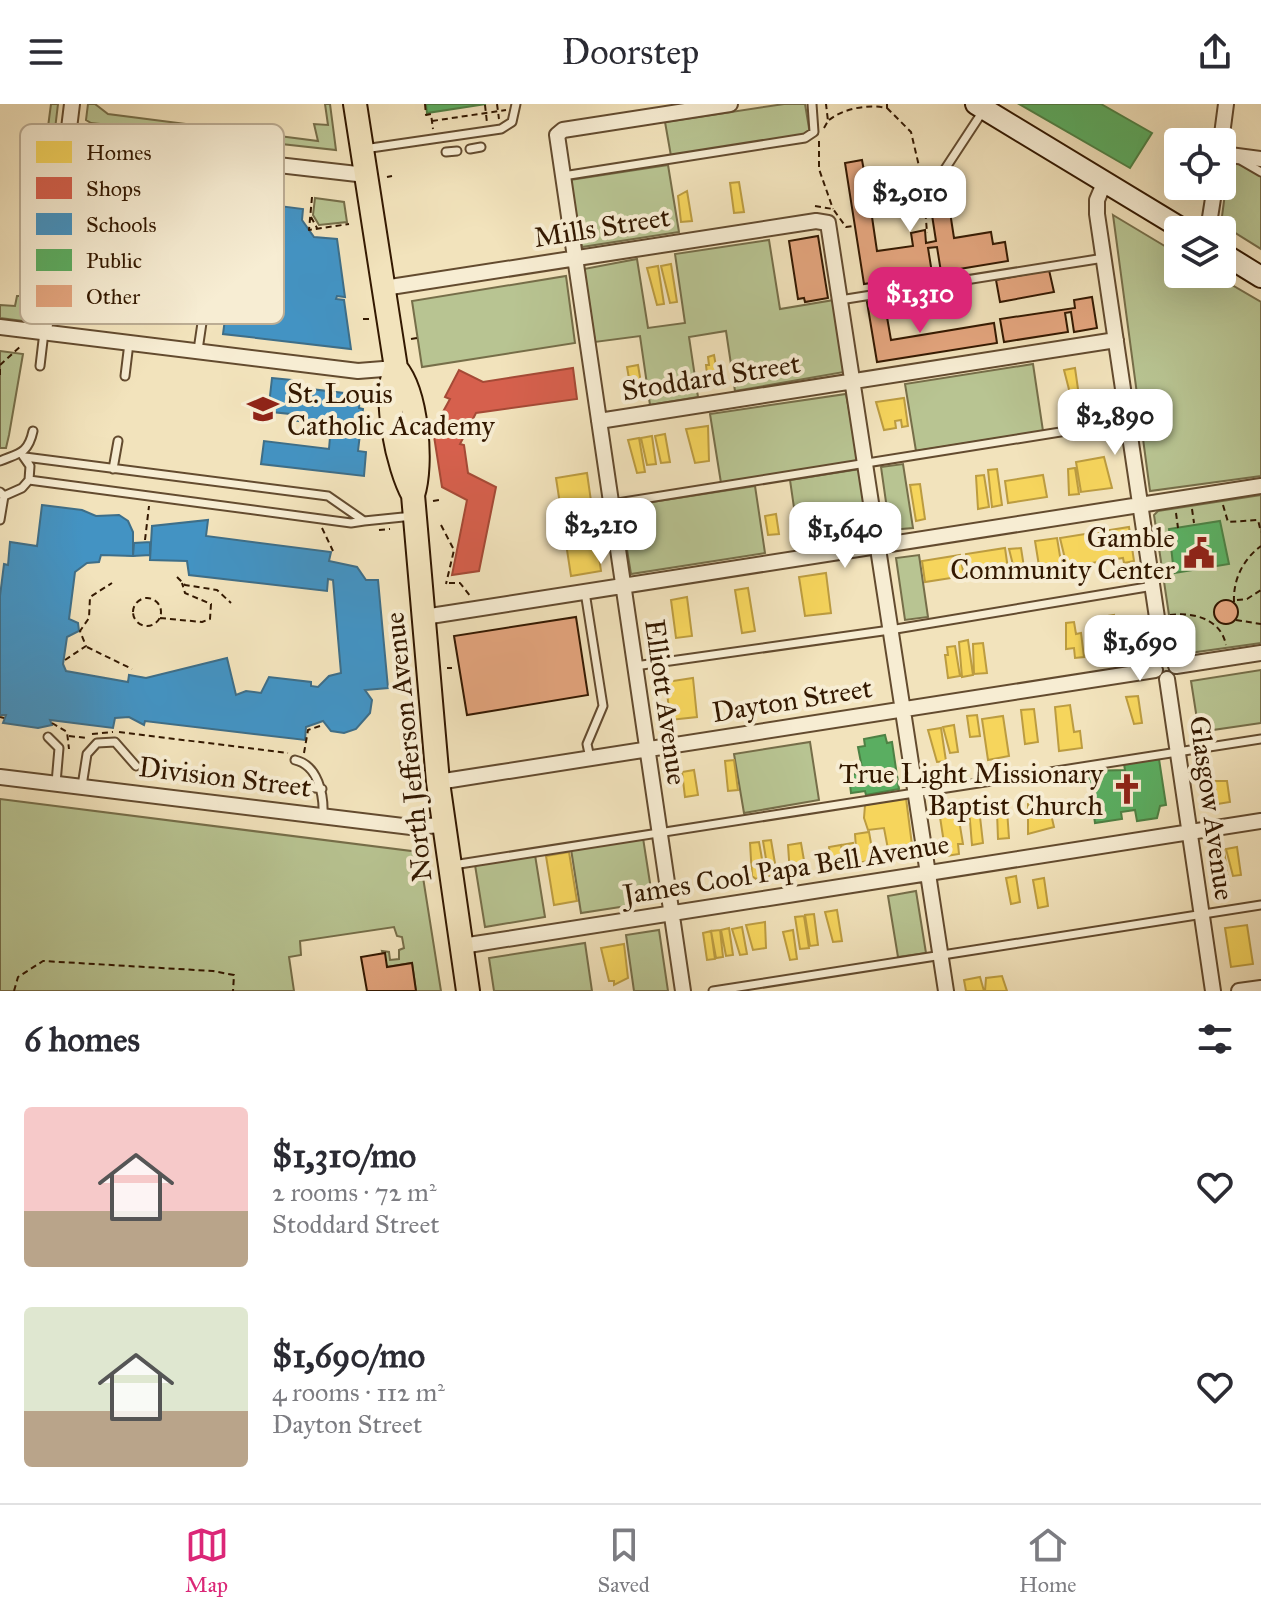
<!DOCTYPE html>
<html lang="en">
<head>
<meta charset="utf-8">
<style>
  body { margin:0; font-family:"IM FELL Great Primer",serif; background:#f2f2f3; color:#2b2b33; height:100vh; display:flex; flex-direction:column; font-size:30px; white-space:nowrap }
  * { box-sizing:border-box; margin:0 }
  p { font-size:26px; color:#7c7c81 }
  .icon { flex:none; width:44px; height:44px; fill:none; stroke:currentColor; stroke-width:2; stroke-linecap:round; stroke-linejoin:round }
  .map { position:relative; height:887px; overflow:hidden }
  .sheet { display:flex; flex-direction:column; background:#fff; flex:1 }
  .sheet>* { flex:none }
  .tools { position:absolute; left:1164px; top:24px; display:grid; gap:16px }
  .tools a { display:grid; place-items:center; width:72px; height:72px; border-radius:8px; background:#fff; box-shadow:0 8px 32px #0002; font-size:40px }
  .price { position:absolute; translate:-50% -68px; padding:0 18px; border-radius:16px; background:#fff; color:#222; font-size:26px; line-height:52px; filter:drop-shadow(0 2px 4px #0008) }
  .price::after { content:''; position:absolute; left:50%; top:48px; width:24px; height:18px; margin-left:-12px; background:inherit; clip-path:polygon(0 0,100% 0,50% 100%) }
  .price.current { background:#db2777; color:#fff }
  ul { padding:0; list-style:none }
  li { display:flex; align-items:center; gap:24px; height:200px; padding:0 24px }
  li span { display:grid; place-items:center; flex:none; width:224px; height:160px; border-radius:8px; color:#555 }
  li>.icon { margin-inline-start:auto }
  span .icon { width:96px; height:96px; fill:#fffc; stroke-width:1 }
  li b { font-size:34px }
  h2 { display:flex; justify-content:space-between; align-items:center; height:96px; padding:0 24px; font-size:34px }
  header { display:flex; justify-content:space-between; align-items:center; height:104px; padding:0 24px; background:#fff; font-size:36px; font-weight:600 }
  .tab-bar { display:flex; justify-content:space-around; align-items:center; height:112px; border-top:2px solid #e1e1e2; background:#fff; font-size:22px; color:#7c7c81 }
  .tab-bar a { display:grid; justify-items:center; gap:4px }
  .tab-bar .current { color:#db2777 }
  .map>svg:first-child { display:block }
  .green { fill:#b8c492; stroke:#766e49; stroke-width:2 }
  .homes { fill:#f6d55c; stroke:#bc9c40; stroke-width:2 }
  .shops { fill:#d6604d; stroke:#a54a36; stroke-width:2 }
  .schools { fill:#4393c3; stroke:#3e6e88; stroke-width:2 }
  .public { fill:#5aae61; stroke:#4e8144; stroke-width:2 }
  .building { fill:#e4a57e; stroke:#331800; stroke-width:2 }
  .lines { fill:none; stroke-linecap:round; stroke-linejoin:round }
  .service-casing { stroke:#634b2f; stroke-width:11 }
  .minor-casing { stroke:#634b2f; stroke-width:18 }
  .secondary-casing { stroke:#331800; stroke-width:24 }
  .primary-casing { stroke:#331800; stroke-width:26 }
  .path { stroke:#331800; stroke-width:2; stroke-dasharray:6 4; stroke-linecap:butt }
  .service { stroke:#f7edd3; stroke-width:7 }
  .minor { stroke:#f7edd3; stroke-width:14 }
  .secondary { stroke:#f7edd3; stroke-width:20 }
  .primary { stroke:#f2e3bc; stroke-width:22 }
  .labels { text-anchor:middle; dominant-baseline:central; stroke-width:8; stroke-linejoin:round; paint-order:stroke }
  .street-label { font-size:28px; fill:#331800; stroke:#f7edd3 }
  .poi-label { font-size:28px; fill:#331800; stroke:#f7edd3; text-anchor:end }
  .key { fill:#f7edd3; stroke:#bcad94; stroke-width:2 }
  .key-label { font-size:22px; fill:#331800 }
</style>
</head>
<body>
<header><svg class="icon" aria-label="menu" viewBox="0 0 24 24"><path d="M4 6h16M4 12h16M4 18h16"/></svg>Doorstep<svg class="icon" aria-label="share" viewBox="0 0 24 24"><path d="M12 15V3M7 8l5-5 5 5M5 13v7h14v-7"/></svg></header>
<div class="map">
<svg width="1261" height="887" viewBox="0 0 1261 887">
  <rect width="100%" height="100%" fill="#f2e3bc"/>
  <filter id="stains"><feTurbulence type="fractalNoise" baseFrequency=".0025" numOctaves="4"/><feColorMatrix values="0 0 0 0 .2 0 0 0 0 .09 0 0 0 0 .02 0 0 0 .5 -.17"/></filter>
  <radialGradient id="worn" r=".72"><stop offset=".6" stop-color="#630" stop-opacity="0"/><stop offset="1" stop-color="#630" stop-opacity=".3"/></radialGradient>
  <!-- green -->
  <path class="green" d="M51,0H58L48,84L34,89L31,84L40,83L45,49L36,47V41L46,38Z
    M88,0H95L108,10L318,37L314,20L328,21L325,0H330L336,46L91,19L86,16Z
    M784,0H805L810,30L671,52L665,18Z
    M1229,59H1239L1261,72V145L1221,120Z
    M668,61L679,128L582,143L570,76Z
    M315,94L344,98L347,118L319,121L313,111Z
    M1113,111L1178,150V170H1213L1261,198V372L1150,387Z
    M26,120L43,123L31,218L0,214V201L15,202L17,192H28L36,126L27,124Z
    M769,136L780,205L834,196L844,268L735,287L726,227L689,233L698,293L650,301L640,232L595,238L584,165L637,155L648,224L685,219L675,150Z
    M566,172L575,239L422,263L412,197Z
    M0,247L23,250L9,331L6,344H0Z
    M1033,260L1043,327L916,347L905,280Z
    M846,290L859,358L721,379L710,310Z
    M903,360L913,424L890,426L881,363Z
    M860,365L869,433L800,445L790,376Z
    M755,382L765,449L631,470L620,403Z
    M1261,391V539L1175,551L1154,411L1158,407Z
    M919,451L928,513L905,516L896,454Z
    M1261,566V619L1199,628L1191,577Z
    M810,638L819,696L744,709L734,650Z
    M0,695L419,748L441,887H416L412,859L387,863L382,847L389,848L390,856L399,855V846L404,844L402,833L397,832L394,823L300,837L301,851L289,853L294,887H0Z
    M643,734L653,798L581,809L571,745Z
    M535,751L545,813L485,823L475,761Z
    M916,787L926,849L898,853L888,792Z
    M659,826L668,887H634L626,831Z
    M585,839L592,887H494L489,854Z"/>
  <!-- homes -->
  <path class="homes" d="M739,78L744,108L734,109L730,79Z
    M687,87L692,117L681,118L678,92Z
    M671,160L677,198L670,199L661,162Z
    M658,162L664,200L657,201L647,164Z
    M714,251L719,279L708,280L706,261H709L708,253Z
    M638,261L643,291L632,292L627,263Z
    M1075,264L1080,299L1073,301L1064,266Z
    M904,294L908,322L902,323L901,316L895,317L896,324L884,326L876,298Z
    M708,322L709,357L695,359L686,325Z
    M665,330L670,358L661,359L655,332Z
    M652,332L656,360L647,361L641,334Z
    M639,334L645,368L637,369L628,336Z
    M1104,353L1112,384L1081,388L1076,358Z
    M1075,364L1079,390L1069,391L1068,365Z
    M997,365L1002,401L992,403L988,366Z
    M587,369L601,467L571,472L556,374Z
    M984,371L989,403L978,405L976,372Z
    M1043,371L1047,393L1008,399L1005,377Z
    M920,380L925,415L916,417L910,381Z
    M776,410L779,430L768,431L765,412Z
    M1129,423L1134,457L1124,459L1123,454L1067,463L1060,434Z
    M1057,434L1062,464L1040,468L1035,437Z
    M1005,444L1008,465L969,471L966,450Z
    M1021,444L1026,476L1017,477L1009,445Z
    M960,451L964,472L925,478L922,457Z
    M826,469L831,509L805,512L799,473Z
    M748,484L755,527L742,529L735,486Z
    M687,493L692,532L676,534L671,496Z
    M1114,511L1120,548L1108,550L1107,512Z
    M1074,518L1076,530L1081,529L1084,553L1075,554L1074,544L1066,545V519Z
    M968,536L973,571L962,573L959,538Z
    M983,539L987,569L974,570L973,540Z
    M955,542L960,572L948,574L945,551H948L947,543Z
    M693,574L697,613L670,616L666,578Z
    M1138,592L1142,619L1134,620L1126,593Z
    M1070,601L1074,628L1080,627L1082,644L1059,647L1055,603Z
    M1034,605L1038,638L1025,640L1021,606Z
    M977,611L980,632L970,633L967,612Z
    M1003,612L1009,652L988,656L982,615Z
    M954,621L958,648L950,649L943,623Z
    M941,624L946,657L937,658L928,626Z
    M734,656L738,686L728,687L725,657Z
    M694,666L698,691L685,693L682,668Z
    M1209,677H1227L1230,698L1205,702L1202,681Z
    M906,694L912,741L888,745L884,724L868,726L864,714L865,701Z
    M1048,697L1054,723L1028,730V700Z
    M979,704L983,739L972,741L969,705Z
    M1007,706L1009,734L998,735L997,708Z
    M958,710L963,740H958L959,750L946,752L940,713Z
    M869,728L874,756L857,759L855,730Z
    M771,736L777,771L769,773L763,737Z
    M759,738L765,772L756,775L752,772L750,739Z
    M801,739L806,768L790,770L788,741Z
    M853,739L855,759L844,761L841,741Z
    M841,741L844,761L831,763L829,743Z
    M1237,743L1241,771L1233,772L1226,745Z
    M1224,746L1229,782L1220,783L1212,748Z
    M569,748L577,797L554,801L546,752Z
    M1016,772L1020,798L1011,800L1006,774Z
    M1044,774L1048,802L1038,804L1033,776Z
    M837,806L842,837L833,838L825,808Z
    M814,810L818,841L810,842L805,811Z
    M804,812L809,844L800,845L795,813Z
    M765,818L766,844L753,846L746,821Z
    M1247,821L1253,860L1231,863L1225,824Z
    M742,823L747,850L740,851L732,825Z
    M729,824L733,851L726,852L721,826Z
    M720,826L723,853L716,854L711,827Z
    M793,826L797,855L790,856L783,828Z
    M711,827L715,855L707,856L703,829Z
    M624,840L628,874L614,881V877H609L601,844Z
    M1002,872L1007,887H985L986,874Z
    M980,873L984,887H966L964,876Z"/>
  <!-- shops -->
  <path class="shops" d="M573,264L577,295L476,309L460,340L464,341L468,369L496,383L479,467L452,471L467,396L442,383L433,326L450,295L445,293L459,266L483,278Z"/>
  <!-- schools -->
  <path class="schools" d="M121,82L303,105L302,116L314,133L337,135L345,193L337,192L336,195L344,196L351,245L223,230L228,192L235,187L239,151L246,146L247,141L117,125L118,116H112Z
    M272,274L292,276L303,280V284L360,291L359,304L363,305L358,347L366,348L364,372L261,360L264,337L329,345L331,321L289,316L290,310L272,308L273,301H269Z
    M42,401L82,406L96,412L119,411L128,417L133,428V452L101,451L99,458L87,459L75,468L69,515L78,519L79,527L67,533L63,560L66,567L128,578L129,571L146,574L227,554L236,591L246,587L261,589L269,573L311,578V582L318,583L329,572L341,569L333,476L328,475L327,487L189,471L187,457L150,456L152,422L208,416L206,432L331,448L329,457L357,463L366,476H378L388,584L365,586L372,596L370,609L356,625L344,629L331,627L323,617L306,623L305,636L145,617L144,621L129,613L115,614L113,624L50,616L52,621L38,624L3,619L6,611H0V492L4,460L8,461L10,438L37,442Z
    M150,438V451L133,452L134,439Z"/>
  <!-- public -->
  <path class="public" d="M426,0H486L427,9Z
    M1019,0H1101L1152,29L1130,64Z
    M1220,417L1229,460L1174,469L1169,425Z
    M885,631L887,639L892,638L899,685L866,691L865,687L851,689L849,671L863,669L858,643L865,642L864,635Z
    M1159,655L1166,701L1160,702L1157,714L1137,717L1135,706L1121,708L1122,715L1095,719L1088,667L1125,666L1124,660Z"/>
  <!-- building -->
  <path class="building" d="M862,56L867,83L904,77L906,89L918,87L920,106L872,113L877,147L913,142L911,129L925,126L926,139L936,137L932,111L950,108L954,134L991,128L993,140L1005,138L1008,157L941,168L937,143L928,144L932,169L864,180L845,59Z
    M818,132L828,194L805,198L804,194L798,195L789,137Z
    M1049,166L1054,188L1000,198L996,176Z
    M900,192L903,211L887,213L891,236L994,219L997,239L877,258L867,198Z
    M1092,193L1097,224L1074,228L1071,208L1065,209L1068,228L1004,238L1000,215L1075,204L1074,196Z
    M1214 508a12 12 0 1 1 24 0a12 12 0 1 1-24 0Z
    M576,513L588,591L467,611L454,532Z
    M385,849L387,863L412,859L416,887H367L361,853Z"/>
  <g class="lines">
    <defs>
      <path id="service" d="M364,45L501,25L512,18L516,0
        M470,45L481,43
        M446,48L457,47
        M1242,57L1261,68
        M945,65L960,87
        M563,72L805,34L814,28L812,0
        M960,87L940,90L931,83V77L945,65L983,7
        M56,130L212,151L198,246
        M840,196L1104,154
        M40,262L44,228
        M125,272L129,239
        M23,352L30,362L29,376
        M25,353L328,392L364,417L413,412
        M0,357C19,349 28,350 33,327
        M113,365L118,337
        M0,388L4,392L0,416
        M4,392L22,384L29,376L351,419L364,417
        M611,400L1129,317
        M585,488L603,602L587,640L590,654
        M635,562L890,526L1153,482
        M48,633L59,644L56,679
        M295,656C318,661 324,691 323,711
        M82,682L87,650L97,639L115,638L136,662
        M309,683L322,685
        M453,761L1261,635
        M713,887L1261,801"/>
      <path id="minor" d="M68,37L366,71
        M1221,38L1226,0
        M1222,50L1261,55
        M1105,77L1097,96V110L1163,554
        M1208,126L1215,82
        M384,184L816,117L828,119L946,887
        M0,223L358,267L396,264
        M44,228L72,0
        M599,317L1116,236
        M424,513L1261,382
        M1176,562L1261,549
        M1167,575L1213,887
        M0,673L411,723L443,721
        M438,678L1155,566
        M462,842L1261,717
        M683,887L557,31L563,26L730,0
        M1239,887L1261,884"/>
      <path id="secondary" d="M976,0L1184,126
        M1222,149L1261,173"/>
      <path id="primary" d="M355,0L396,264C417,289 423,360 413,391L438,678L468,887
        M396,264C382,292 398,364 413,391"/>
    </defs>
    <!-- service casing -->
    <use href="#service" class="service-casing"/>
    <!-- minor casing -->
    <use href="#minor" class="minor-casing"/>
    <!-- secondary casing -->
    <use href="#secondary" class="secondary-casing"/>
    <!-- primary casing -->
    <use href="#primary" class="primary-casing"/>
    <!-- path -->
    <path class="path" d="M425,0L426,11L431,10L433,25
      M497,0L499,15
      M485,1L487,19
      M887,4L911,28L922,75
      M829,16C844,4 869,0 887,4V0
      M432,17L506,6
      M824,24L828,17L826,0
      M819,37V65L833,105
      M110,68L106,103L113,104
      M387,73L392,72
      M924,89L927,129
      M312,93L309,126L349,120
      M815,102L833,105L846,123L854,122
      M311,113L317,124
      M363,215H369
      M411,235L417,234
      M0,261L22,241
      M0,265V274
      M433,397L439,396
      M1223,401L1228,418L1258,416L1261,428
      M1192,405L1194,419
      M1176,409L1178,424
      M441,421L454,446L446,480
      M322,424L333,447
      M379,426L390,425
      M145,436L149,402
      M177,473L185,481L217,486L231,499
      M449,479H460L471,493
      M133 508a14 14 0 1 1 28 0a14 14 0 1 1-28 0Z
      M1237,496L1247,495L1261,486
      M1234,498C1233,477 1242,456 1261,442
      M1170,511C1194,508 1221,515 1226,541
      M160,514L202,518L210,515L211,500L185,489L182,479
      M1236,516L1261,520
      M87,543L132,565
      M65,556L86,542L80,527L89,514L90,493L112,479
      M447,564H452
      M0,613L4,614
      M52,619L67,628L69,645
      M119,628L288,649
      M92,630L113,628
      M69,632L87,634
      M304,649L308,626L323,621
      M412,670L418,669
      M14,887L18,873L43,857L213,867L234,871L233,887"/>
    <!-- service -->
    <use href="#service" class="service"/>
    <!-- minor -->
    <use href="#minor" class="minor"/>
    <!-- secondary -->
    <use href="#secondary" class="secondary"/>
    <!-- primary -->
    <use href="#primary" class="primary"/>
  </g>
  <!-- icons -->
  <defs>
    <symbol id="school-bare" viewBox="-9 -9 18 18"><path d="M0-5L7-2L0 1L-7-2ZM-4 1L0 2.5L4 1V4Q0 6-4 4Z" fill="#8f2418" stroke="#f7edd3" stroke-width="2.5" paint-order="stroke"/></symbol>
    <symbol id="civic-bare" viewBox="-9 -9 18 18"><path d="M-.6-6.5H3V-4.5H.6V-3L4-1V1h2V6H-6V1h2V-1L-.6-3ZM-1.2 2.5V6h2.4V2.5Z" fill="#8f2418" stroke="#f7edd3" stroke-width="2.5" paint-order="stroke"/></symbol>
    <symbol id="church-bare" viewBox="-9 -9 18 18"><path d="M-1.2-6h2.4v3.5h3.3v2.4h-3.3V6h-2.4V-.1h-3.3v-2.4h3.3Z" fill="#8f2418" stroke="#f7edd3" stroke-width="2.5" paint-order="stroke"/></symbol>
  </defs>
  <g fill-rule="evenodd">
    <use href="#school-bare" x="241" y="283" width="44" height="44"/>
    <use href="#civic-bare" x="1177" y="427" width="44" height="44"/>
    <use href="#church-bare" x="1105" y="663" width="44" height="44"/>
  </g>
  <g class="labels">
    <!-- street labels -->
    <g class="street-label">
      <text transform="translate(602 123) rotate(-9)">Mills Street</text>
      <text transform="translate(711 273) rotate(-9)">Stoddard Street</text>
      <text transform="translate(792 596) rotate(-9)">Dayton Street</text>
      <text transform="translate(666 598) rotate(82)">Elliott Avenue</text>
      <text transform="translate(408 643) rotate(-96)">North Jefferson Avenue</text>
      <text transform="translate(225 673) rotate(7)">Division Street</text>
      <text transform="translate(1212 704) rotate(82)">Glasgow Avenue</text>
      <text transform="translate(786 765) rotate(-9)">James Cool Papa Bell Avenue</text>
    </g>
    <!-- poi labels -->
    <g class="poi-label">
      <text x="287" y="289" text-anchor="start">St. Louis<tspan x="287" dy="32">Catholic Academy</tspan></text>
      <text x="1175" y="433">Gamble<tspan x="1175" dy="32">Community Center</tspan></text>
      <text x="1103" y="669">True Light Missionary<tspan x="1103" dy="32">Baptist Church</tspan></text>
    </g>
  </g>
  <!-- legend -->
  <rect x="20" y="20" width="264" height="200" rx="12" class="key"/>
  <rect x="36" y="37" width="36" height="22" fill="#f6d55c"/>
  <rect x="36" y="73" width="36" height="22" fill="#d6604d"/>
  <rect x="36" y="109" width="36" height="22" fill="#4393c3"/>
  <rect x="36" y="145" width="36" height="22" fill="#5aae61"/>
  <rect x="36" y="181" width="36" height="22" fill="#e4a57e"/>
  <g class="key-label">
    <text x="86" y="56">Homes</text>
    <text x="86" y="92">Shops</text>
    <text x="86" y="128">Schools</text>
    <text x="86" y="164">Public</text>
    <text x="86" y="200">Other</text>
  </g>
  <rect width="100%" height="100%" filter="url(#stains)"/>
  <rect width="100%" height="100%" fill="url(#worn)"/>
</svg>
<div class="tools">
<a><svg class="icon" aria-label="locate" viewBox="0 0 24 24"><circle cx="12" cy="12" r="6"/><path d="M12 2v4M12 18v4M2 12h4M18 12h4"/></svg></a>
<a><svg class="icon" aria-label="layers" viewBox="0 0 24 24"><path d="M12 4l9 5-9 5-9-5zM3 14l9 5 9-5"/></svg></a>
</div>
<b class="price" style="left:910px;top:130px">$2,010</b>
<b class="price current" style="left:920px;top:231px">$1,310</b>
<b class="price" style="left:1115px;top:353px">$2,890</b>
<b class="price" style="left:601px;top:462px">$2,210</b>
<b class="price" style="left:845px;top:466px">$1,640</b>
<b class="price" style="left:1140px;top:579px">$1,690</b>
</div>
<section class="sheet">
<h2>6 homes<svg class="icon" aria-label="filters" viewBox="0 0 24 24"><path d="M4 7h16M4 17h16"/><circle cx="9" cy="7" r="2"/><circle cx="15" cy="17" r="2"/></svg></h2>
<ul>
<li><span style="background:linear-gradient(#f6c9c9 65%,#b9a48a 0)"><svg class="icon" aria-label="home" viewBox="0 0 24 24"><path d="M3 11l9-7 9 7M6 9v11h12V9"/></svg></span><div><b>$1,310/mo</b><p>2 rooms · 72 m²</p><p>Stoddard Street</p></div><svg class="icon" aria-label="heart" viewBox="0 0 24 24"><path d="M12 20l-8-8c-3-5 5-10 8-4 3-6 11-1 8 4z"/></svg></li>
<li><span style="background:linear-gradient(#dfe7d0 65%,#b9a48a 0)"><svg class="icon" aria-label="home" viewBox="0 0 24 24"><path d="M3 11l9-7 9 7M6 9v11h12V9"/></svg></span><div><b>$1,690/mo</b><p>4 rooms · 112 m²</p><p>Dayton Street</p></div><svg class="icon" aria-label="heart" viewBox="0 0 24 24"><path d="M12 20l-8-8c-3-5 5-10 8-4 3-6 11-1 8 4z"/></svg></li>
</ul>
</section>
<nav class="tab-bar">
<a class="current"><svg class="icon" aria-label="map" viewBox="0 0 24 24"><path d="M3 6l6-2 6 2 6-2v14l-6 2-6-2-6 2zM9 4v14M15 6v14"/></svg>Map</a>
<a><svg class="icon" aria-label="saved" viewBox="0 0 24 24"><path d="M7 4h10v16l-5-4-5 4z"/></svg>Saved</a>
<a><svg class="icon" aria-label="home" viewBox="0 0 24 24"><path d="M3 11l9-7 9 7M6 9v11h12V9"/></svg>Home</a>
</nav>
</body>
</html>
